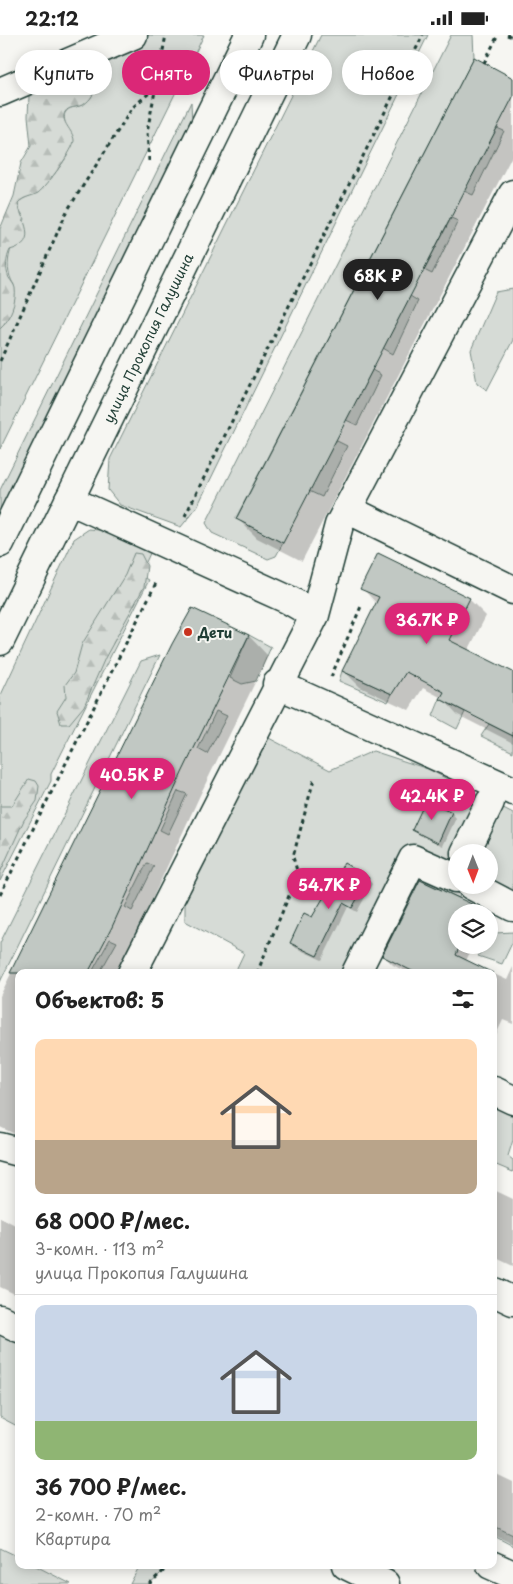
<!DOCTYPE html>
<html lang="ru">
<head>
<meta charset="utf-8">
<style>
  body { margin:0; font-family:"Playpen Sans",sans-serif; background:#f2f2f2; color:#222; height:100vh; display:flex; flex-direction:column; font-size:19px; white-space:nowrap }
  * { box-sizing:border-box; margin:0 }
  p { font-size:16px; color:#767676 }
  .icon { flex:none; width:28px; height:28px; fill:none; stroke:currentColor; stroke-width:2; stroke-linecap:round; stroke-linejoin:round }
  .map { position:relative; flex:1; overflow:hidden }
  .side { position:absolute; left:15px; top:934px; width:482px; height:600px; display:flex; flex-direction:column; background:#fff; border-radius:10px; box-shadow:0 2px 12px #0003 }
  .side>* { flex:none }
  .banner { position:absolute; left:15px; top:15px; width:484px; height:45px; display:flex; gap:10px }
  .needle { width:32px; rotate:179deg }
  .fabs { position:absolute; left:448px; top:809px; display:grid; gap:10px }
  .fabs a { display:grid; place-items:center; width:50px; height:50px; border-radius:50%; background:#fff; box-shadow:0 2px 12px #0003; font-size:25px }
  .price { position:absolute; translate:-50% -42px; padding:0 11px; border-radius:18px; background:#db2777; color:#fff; font-size:16px; line-height:32px; filter:drop-shadow(0 1px 2px #0008) }
  .price::after { content:''; position:absolute; left:50%; top:30px; width:15px; height:11px; margin-left:-8px; background:inherit; clip-path:polygon(0 0,100% 0,50% 100%) }
  .price.on { background:#222; color:#fff }
  ul { padding:0; list-style:none }
  li { display:grid; align-content:center; gap:10px; height:265px; padding:0 20px }
  li+li { border-top:1px solid #e0e0e0 }
  li span { display:grid; place-items:center; height:155px; border-radius:10px; color:#555 }
  li>.icon { margin-inline-start:auto }
  span .icon { width:90px; height:90px; fill:#fffc; stroke-width:1 }
  li b { font-size:21px }
  h2 { display:flex; justify-content:space-between; align-items:center; height:60px; padding:0 20px; font-size:21px }
  .tag { padding:0 18px; border-radius:22px; background:#fff; box-shadow:0 2px 12px #0003; font-size:18px; line-height:45px }
  .tag.on { background:#db2777; color:#fff }
  .status { display:flex; justify-content:space-between; align-items:center; height:35px; padding:0 25px; background:#fff; direction:ltr }
  .status svg { height:14px; fill:currentColor }
  .map>svg:first-child { display:block }
  .grass { fill:#d6dbd6; stroke:#7a8c85 }
  .forest { fill:url(#forest-firs); stroke:#7a8c85 }
  .shadow { fill:#0003 }
  .building { fill:#c1c8c3; stroke:#1f3d34 }
  .lines { fill:none; stroke-linecap:round; stroke-linejoin:round }
  .minor-casing { stroke:#1f3d34; stroke-width:31 }
  .major-casing { stroke:#1f3d34; stroke-width:31 }
  .path { stroke:#1f3d34; stroke-width:3; stroke-dasharray:4 4; stroke-linecap:butt }
  .minor { stroke:#f6f6f2; stroke-width:28 }
  .major { stroke:#f6f6f2; stroke-width:28 }
  .poi-dot { fill:#c8321e; stroke:#f6f6f2; stroke-width:2 }
  .labels { text-anchor:middle; dominant-baseline:central; stroke-width:4; stroke-linejoin:round; paint-order:stroke }
  .street-label { font-size:14px; fill:#1f3d34; stroke:#f6f6f2 }
  .poi-label { font-size:14px; font-weight:bold; fill:#1f3d34; stroke:#f6f6f2; text-anchor:start }
</style>
</head>
<body>
<div class="status"><b>22:12</b><svg viewBox="0 0 49 12"><path d="M0 12V9h3v3zM5 12V6h3v6zM10 12V3h3v9zM15 12V0h3v12zM26 1h20v11H26zM47 4h2v5h-2z"/></svg></div>
<div class="map">
<svg width="513" height="1549" viewBox="0 0 513 1549">
  <defs>
    <pattern id="forest-firs" width="22" height="20" patternUnits="userSpaceOnUse" patternTransform="scale(1.25)"><rect width="22" height="20" fill="#d6dbd6"/><path d="M5 1l3.5 6h-7zM16 11l3.5 6h-7z" fill="#b7bdb8"/></pattern>
  </defs>
  <rect width="100%" height="100%" fill="#f6f6f2"/>
  <filter id="ink" filterUnits="userSpaceOnUse"><feTurbulence type="fractalNoise" baseFrequency=".02" numOctaves="2"/><feDisplacementMap in="SourceGraphic" scale="10" xChannelSelector="R" yChannelSelector="G"/><feConvolveMatrix kernelMatrix="1 2 1 2 8 2 1 2 1" color-interpolation-filters="sRGB"/></filter>
  <g filter="url(#ink)">
    <!-- grass -->
    <path class="grass" d="M148,0H204L0,414V293L5,288L14,250C0,228 14,205 25,184L19,174L18,168C24,161 34,161 41,155C46,151 67,123 68,119C71,108 62,83 65,78C69,71 76,73 82,70C96,64 99,43 98,30Z
      M321,0H428L197,472L181,492L120,470L108,455L110,424Z
      M451,0H473L474,22L236,483L283,508L276,521L268,524L212,498L206,488Z
      M191,67L192,87L0,476V455Z
      M497,93L504,96L473,160L464,156Z
      M451,183L458,186L432,239L424,235Z
      M513,254V305L487,355L477,348L471,315L496,257Z
      M410,261L418,266L393,319L383,313Z
      M372,335L381,340L357,390L346,385Z
      M335,405L347,411L322,462L309,456Z
      M89,494L110,496L152,514L140,540L149,545L51,739V746L0,846V662L74,504Z
      M249,600L271,612L256,646L242,649L230,643Z
      M160,620L0,947V908L141,626Z
      M342,636L392,659L388,667L339,646Z
      M440,664L465,677L457,694L433,681Z
      M216,676L227,681L207,719L198,714Z
      M489,689L513,701V717L481,701Z
      M263,700L330,735L373,716L428,734L513,778V864L489,850V818L456,820L444,829L408,811L348,937H235L244,918L185,886V852Z
      M178,756L187,759L168,799L160,795Z
      M147,828L154,831L132,876L125,872Z
      M414,836L461,855L459,863L419,844L382,921L375,918Z
      M513,897V906L502,929L478,921L486,910H489L495,898Z
      M110,904L117,907L100,937H92Z
      M494,1071L513,1077V1105L508,1121L513,1125V1137L494,1129Z
      M0,1287L19,1297V1392L0,1382Z
      M494,1491L513,1500V1511L494,1501Z
      M0,1513L19,1522V1530H34L71,1549H0Z
      M140,1530H170L149,1549H130Z"/>
    <!-- forest -->
    <path class="forest" d="M98,30C101,42 95,65 82,70C76,73 69,71 65,77C60,87 73,95 74,105C75,113 46,152 38,158C31,162 24,161 18,168C20,184 41,207 10,215C6,223 5,234 9,243C11,246 14,249 15,253C17,267 10,284 0,293V194L14,161L21,128L31,111L28,81L29,61L41,45Z
      M134,518L141,519L147,531L144,552L105,623L84,671L69,689H61L57,676L66,662L65,650L74,638L82,609L125,540Z
      M29,744L36,746L39,751L37,766L24,785L0,838V771H12Z"/>
    <!-- shadow -->
    <path class="shadow" d="M513,44V119L302,526L257,503L237,483Z
      M379,519L469,564L486,581L468,616L513,639V708L458,680L442,663L423,653L409,675L360,652L344,636L377,569L362,553Z
      M192,575L249,601L268,621L201,758L118,938H19V1101L0,1092V961L173,610Z
      M426,767L452,778L456,783L443,811L418,799L413,795Z
      M368,844L372,849L357,877L348,872L322,925L296,913L291,908L312,884Z
      M421,846L477,873L482,878H456V910H473L466,926L490,938H408L393,930L384,921Z
      M513,932V989L503,985L494,1004V939L507,945Z
      M494,1155L513,1164V1231L494,1222Z
      M0,1182L19,1192V1261L0,1252Z
      M494,1438L513,1447V1509L494,1500Z"/>
    <!-- building -->
    <path class="building" d="M474,22L513,43V62L283,508L236,484Z
      M378,518L470,563L449,605L513,637V701L440,664L444,657L406,637L392,659L342,636L379,562L360,554Z
      M192,573L249,600L182,738L112,892L88,938H10L172,609Z
      M426,765L452,777L438,808L412,795Z
      M344,828L369,843L352,873L343,868L317,921L290,908L304,878L312,882Z
      M420,845L478,872L476,878H456V910H460L456,920L493,938H416L382,921Z"/>
    <g class="lines">
      <defs>
        <path id="minor" d="M0,57L133,0
          M69,465L289,565L315,580
          M347,474L513,555
          M277,649L513,756
          M465,818L490,767
          M471,850L513,872
          M132,938L315,580L339,490L513,159
          M356,938L413,824L456,843
          M494,1056L513,1065
          M0,1112L19,1117
          M494,1257L513,1266
          M0,1284L19,1293
          M346,1530L385,1549
          M491,1530L513,1540"/>
        <path id="major" d="M0,508L249,0
          M0,606L297,0"/>
      </defs>
      <!-- minor casing -->
      <use href="#minor" class="minor-casing"/>
      <!-- major casing -->
      <use href="#major" class="major-casing"/>
      <!-- path -->
      <path class="path" d="M507,0L513,2
        M484,28L498,0
        M149,126L147,97L166,0
        M0,326L67,176L133,72L154,54
        M185,481L423,0
        M331,642L362,569
        M0,860L156,548
        M257,938L298,839L293,822L314,744
        M149,1549L170,1530"/>
      <!-- minor -->
      <use href="#minor" class="minor"/>
      <!-- major -->
      <use href="#major" class="major"/>
    </g>
  </g>
  <!-- markers -->
  <circle class="poi-dot" cx="188" cy="597" r="5"/>
  <g class="labels">
    <!-- street labels -->
    <g class="street-label">
      <text transform="translate(148 303) rotate(-64)">улица Прокопия Галушина</text>
    </g>
    <!-- poi labels -->
    <g class="poi-label">
      <text x="198" y="597">Дети</text>
    </g>
  </g>
</svg>
<div class="fabs">
<a><svg class="needle" viewBox="-14 -14 28 28"><path d="M0-13l5 13h-10z" fill="#e53935"/><path d="M0 13l5-13h-10z" fill="#767676"/></svg></a>
<a><svg class="icon" aria-label="layers" viewBox="0 0 24 24"><path d="M12 4l9 5-9 5-9-5zM3 14l9 5 9-5"/></svg></a>
</div>
<b class="price on" style="left:378px;top:266px">68K ₽</b>
<b class="price" style="left:427px;top:610px">36.7K ₽</b>
<b class="price" style="left:132px;top:765px">40.5K ₽</b>
<b class="price" style="left:432px;top:786px">42.4K ₽</b>
<b class="price" style="left:329px;top:875px">54.7K ₽</b>
<div class="banner">
<a class="tag">Купить</a>
<a class="tag on">Снять</a>
<a class="tag">Фильтры</a>
<a class="tag">Новое</a>
</div>
<section class="side">
<h2>Объектов: 5<svg class="icon" aria-label="filters" viewBox="0 0 24 24"><path d="M4 7h16M4 17h16"/><circle cx="9" cy="7" r="2"/><circle cx="15" cy="17" r="2"/></svg></h2>
<ul>
<li><span style="background:linear-gradient(#ffd9b3 65%,#b9a48a 0)"><svg class="icon" aria-label="home" viewBox="0 0 24 24"><path d="M3 11l9-7 9 7M6 9v11h12V9"/></svg></span><div><b>68 000 ₽/мес.</b><p>3-комн. · 113 m²</p><p>улица Прокопия Галушина</p></div></li>
<li><span style="background:linear-gradient(#c9d6e8 75%,#8fb573 0)"><svg class="icon" aria-label="home" viewBox="0 0 24 24"><path d="M3 11l9-7 9 7M6 9v11h12V9"/></svg></span><div><b>36 700 ₽/мес.</b><p>2-комн. · 70 m²</p><p>Квартира</p></div></li>
</ul>
</section>
</div>
</body>
</html>
